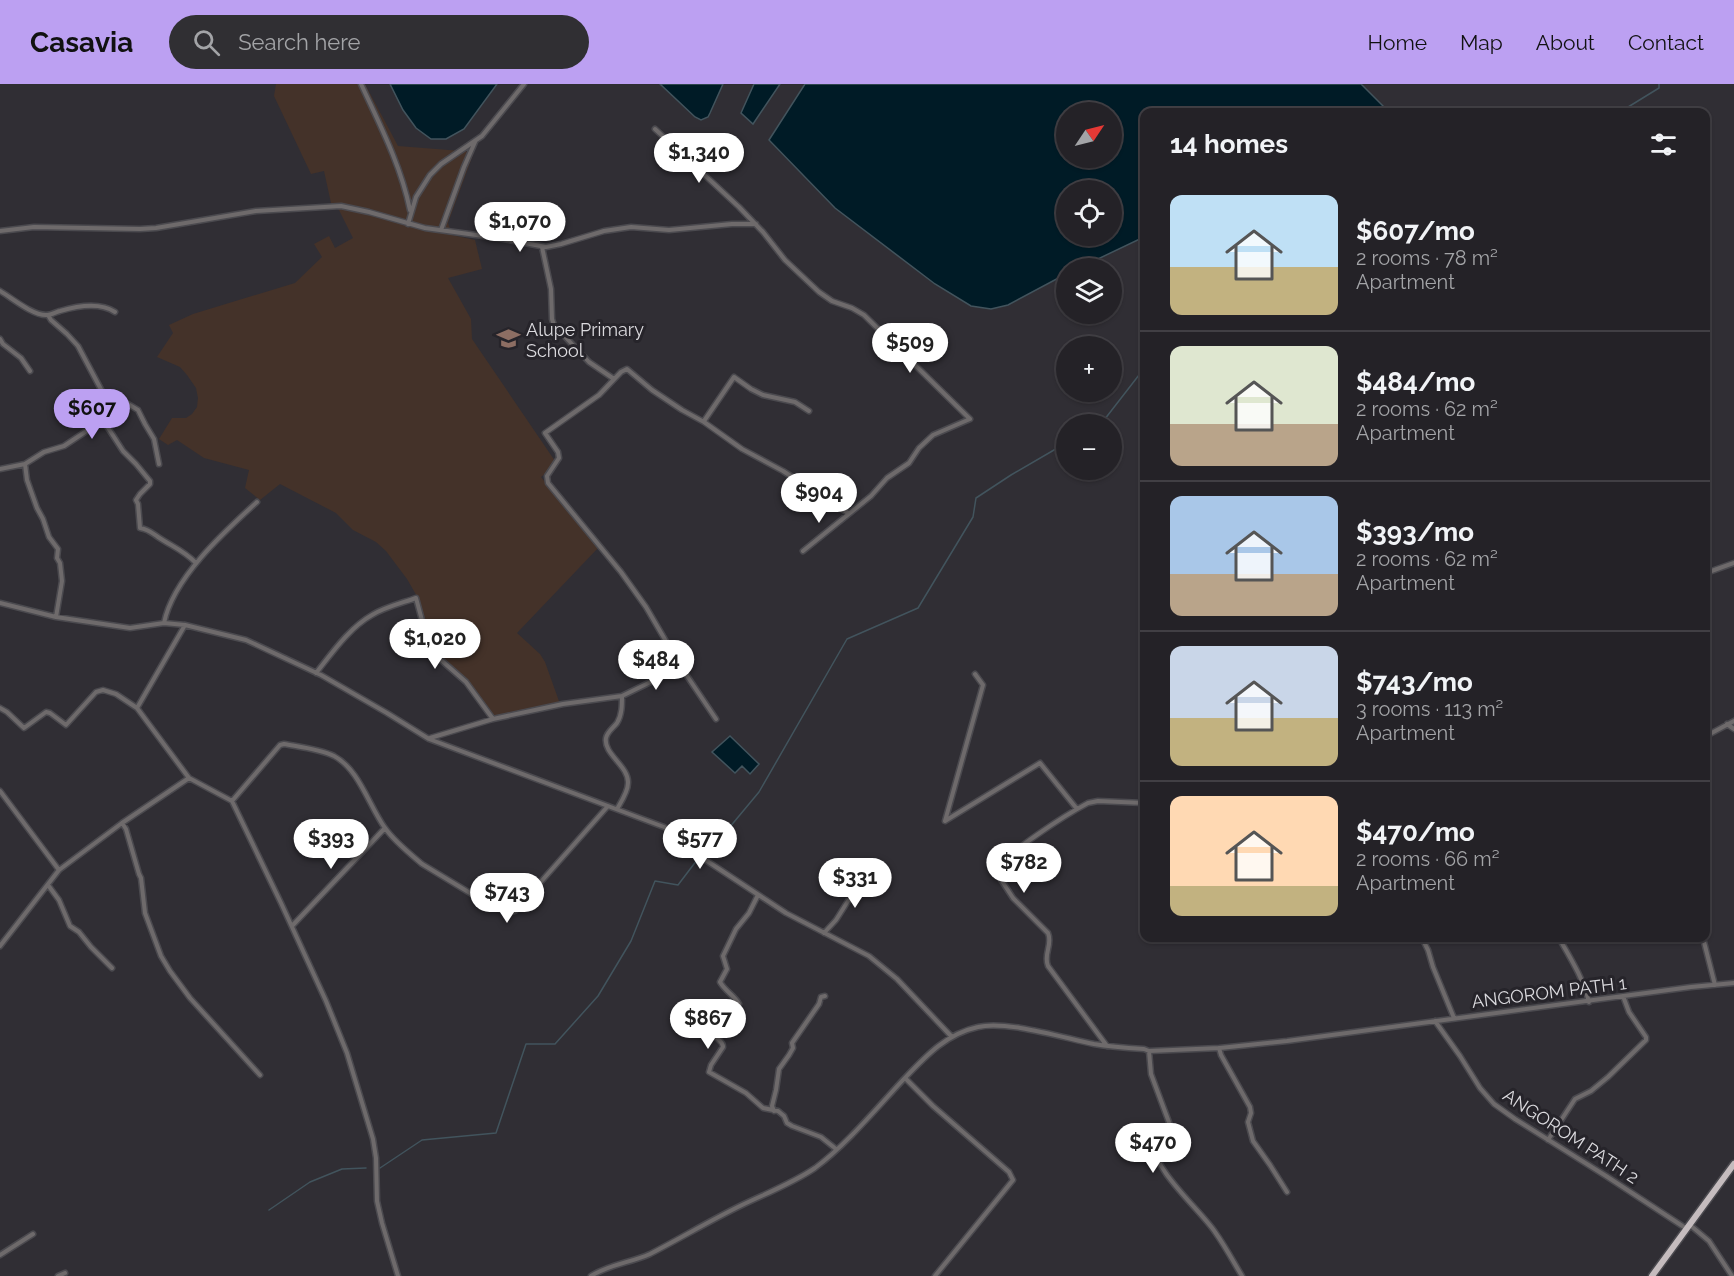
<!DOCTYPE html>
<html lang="en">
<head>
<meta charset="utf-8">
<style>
  body { margin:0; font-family:Raleway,sans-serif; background:#302f33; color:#f1f3f6; height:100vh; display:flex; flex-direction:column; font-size:22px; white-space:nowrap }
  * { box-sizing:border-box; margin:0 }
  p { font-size:20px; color:#a3a4a7 }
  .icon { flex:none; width:33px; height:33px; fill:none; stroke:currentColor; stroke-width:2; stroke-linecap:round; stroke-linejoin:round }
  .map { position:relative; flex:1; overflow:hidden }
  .panel { position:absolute; left:1140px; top:24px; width:570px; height:834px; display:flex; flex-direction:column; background:#242227; border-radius:12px; box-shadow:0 2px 4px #0004,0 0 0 2px #413f44 }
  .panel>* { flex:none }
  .needle { width:39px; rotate:55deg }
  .tools { position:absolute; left:1056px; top:18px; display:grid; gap:12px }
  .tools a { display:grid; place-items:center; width:66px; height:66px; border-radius:50%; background:#242227; box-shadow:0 2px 4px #0004,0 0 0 2px #413f44; font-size:30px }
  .price { position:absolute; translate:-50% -51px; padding:0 14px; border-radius:21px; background:#fff; color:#222; font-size:20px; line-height:39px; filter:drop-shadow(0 2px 3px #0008) }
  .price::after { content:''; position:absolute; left:50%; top:36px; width:18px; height:14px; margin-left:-9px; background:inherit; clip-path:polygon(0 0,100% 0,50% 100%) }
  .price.active { background:#bca0f2; color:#111 }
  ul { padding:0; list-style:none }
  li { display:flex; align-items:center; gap:18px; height:150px; padding:0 30px }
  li+li { border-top:2px solid #413f44 }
  li span { display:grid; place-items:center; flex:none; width:168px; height:120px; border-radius:12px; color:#555 }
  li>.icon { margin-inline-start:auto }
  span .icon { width:72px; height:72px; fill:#fffc; stroke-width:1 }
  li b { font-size:26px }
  h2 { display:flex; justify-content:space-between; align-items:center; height:72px; padding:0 30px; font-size:26px }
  header { display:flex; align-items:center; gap:36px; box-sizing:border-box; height:84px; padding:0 30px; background:#bca0f2; color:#111 }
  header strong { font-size:28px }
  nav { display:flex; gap:33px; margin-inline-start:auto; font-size:21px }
  .search { width:420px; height:54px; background:#302f33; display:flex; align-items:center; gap:15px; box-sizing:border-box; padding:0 21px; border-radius:33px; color:#a3a4a7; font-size:22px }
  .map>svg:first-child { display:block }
  .industrial { fill:#443229 }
  .water { fill:#001b26; stroke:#42545d; stroke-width:1.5; fill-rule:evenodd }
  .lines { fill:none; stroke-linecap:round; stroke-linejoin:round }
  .stream { stroke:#42545d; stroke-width:1.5 }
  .minor-casing { stroke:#4b4a4f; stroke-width:7 }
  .highway-casing { stroke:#4b4a4f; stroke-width:9 }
  .minor { stroke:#6e6a6b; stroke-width:4 }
  .highway { stroke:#c5bcbe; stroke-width:6 }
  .labels { text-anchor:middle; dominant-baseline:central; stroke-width:6; stroke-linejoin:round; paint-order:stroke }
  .poi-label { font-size:18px; fill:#dbdade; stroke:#26242a; text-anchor:start }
  .street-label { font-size:18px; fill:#dbdade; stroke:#26242a }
</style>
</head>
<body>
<header>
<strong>Casavia</strong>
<div class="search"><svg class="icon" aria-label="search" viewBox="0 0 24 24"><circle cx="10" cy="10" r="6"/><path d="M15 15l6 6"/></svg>Search here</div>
<nav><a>Home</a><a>Map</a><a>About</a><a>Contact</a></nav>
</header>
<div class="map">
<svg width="1734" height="1192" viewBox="0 0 1734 1192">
  <rect width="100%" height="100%" fill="#302e34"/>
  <!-- industrial -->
  <path class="industrial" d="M276,0H365L398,62L474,68L448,139L452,151L475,156L482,185L448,194L471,235L472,255L555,377L547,388L541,393L598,464L517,549L540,570L545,578L560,620L494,634L466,595L446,578L433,565L418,514L407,495L386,467L376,458L353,446L336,429L280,400L260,416L245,404L249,386L204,374L177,356L168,361L159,355L172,334H186L192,330L197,323L198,314L196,304L187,291L180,283L157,273L173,249L169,241L193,230L295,199L322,173L314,160L329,152L335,164L353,154L339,126L331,119L324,87L311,90L274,12Z"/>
  <!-- water -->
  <path class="water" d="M390,0H497L464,45L446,55H431L416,44L403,26Z
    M660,0H723L710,29L708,33L701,36L695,33Z
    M754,0H780L753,40L741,29Z
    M805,0H1361L1389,28H1144V153L1079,184H1066V190L1008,221L991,225L971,222L935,200L835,124L769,56ZM1112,28V74H1066V28ZM1112,106V152H1066V106Z
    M730,652L759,680L750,690L742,682L735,689L712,668Z"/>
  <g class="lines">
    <!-- stream -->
    <path class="stream" d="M1620,28L1659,4V0
      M1101,340L1139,291L1144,290
      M704,771L714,762L759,708L847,555L918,524L973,433L976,414L1011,391L1066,359
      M380,1084L422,1056L496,1049L526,960H555L598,912L631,857L655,797L678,801L697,776
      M269,1126L310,1098L342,1085L366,1084"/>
    <defs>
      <path id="minor" d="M361,0C380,41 401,82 410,126
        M655,45L739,123L763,148L785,176L819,208L832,217L852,224L864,231L970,335L933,351L919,364L909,379L887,394L871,412L803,467
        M408,140L416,113L430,91L441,80L482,52L524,0
        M441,146L464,83L475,58
        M0,147L34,143L140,145L156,144L256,127L341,122L369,128L425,144L498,154L546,163L561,160L604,147L631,143L669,146L732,140H756
        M542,163L551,205L552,235L554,241L589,278L614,295
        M0,207C12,214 32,231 46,231C51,231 56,228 60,227C77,222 100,218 115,228
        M48,231L51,236L67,250L78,262L104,311L111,329
        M0,255L3,260L21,274L30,287
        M103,336L123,367L136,380L150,397V400L140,410L136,416L138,420L140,444C148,445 152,449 158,453C173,463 183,466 196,479
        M704,337L734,293L751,305L763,311L795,318L809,327
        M25,380L27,396L37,424L43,435L49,453L58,465L57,474L60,479L62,497L56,533
        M0,385L25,380L44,368L64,362L103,336L123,321L128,320L138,326L145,340L154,355L159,380
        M1706,489L1734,479
        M0,519L56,533L130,544L164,539L185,541L246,556L321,591L387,629L429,655L664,743L675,749L704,775L786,829L869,872L897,895L952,953
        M164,539C173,494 224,448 257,418
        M316,589C332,569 349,544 372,531C385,523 402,519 416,514L427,555L433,569L466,598L493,635
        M975,590L983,601L945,737L1040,679L1077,725
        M0,624L7,628L24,644L46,628L50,629L66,641L96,608L103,606L116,610L137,624L189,694
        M137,624L185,541
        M716,635L681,583L646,523L621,488L548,399L547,392L559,374L558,368L545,349L599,311L621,288L627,285L652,306L682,326L704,338L742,365L783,387L848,429
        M1727,640L1734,645
        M1706,652L1734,637
        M430,654L493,635L563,620L622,612L681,583
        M0,707L59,786
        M232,717L280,661L284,660C300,663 319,665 334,672C359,685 369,722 385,744C394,757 409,769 422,780L480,815L508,829L515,827L608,722
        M617,725C621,718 628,708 628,699C629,682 603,670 606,654C607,648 613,644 617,639C622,631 622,621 622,612
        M122,739L126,745L139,790L141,794L145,829L161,872L170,887L190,914L260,991
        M48,801L59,816L70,842L79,848L91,863L112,884
        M758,811L749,829L736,845L723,872L727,885L720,898C725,907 735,912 739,920L727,932L714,950C716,956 723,956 723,963L711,981L709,988L746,1009L763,1024L778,1027L784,1032L787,1039L792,1042L821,1053L836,1065
        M292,842L385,744
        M824,849L836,836L848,817L868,800L881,792
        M1422,854L1428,866L1433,883L1454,934
        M1559,854C1571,875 1583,894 1589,918
        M1703,854L1715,901
        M0,862L59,786L122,739L189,694L232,717L281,819L326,917L347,969L373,1055L376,1074L377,1117L382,1139L398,1192
        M1435,937L1460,972L1480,1004L1494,1020L1515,1035L1606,1092L1687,1145
        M1107,962L1048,882C1043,870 1053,861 1048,849L1013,814L996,788C1003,770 1069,729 1088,719L1098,717L1144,719
        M1219,964L1221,971L1250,1023L1251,1029L1248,1038L1253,1057L1270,1081L1287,1108
        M1149,967L1151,990L1170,1041L1166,1049L1155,1061C1151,1084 1202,1128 1215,1148C1225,1162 1233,1177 1242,1192
        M905,994L933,1022L1009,1088L1013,1096L935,1192
        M774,1027L772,1022L776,1006L779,985L789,971L793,964L792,959L819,920L821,913L825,912
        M1548,1056L1575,1015L1591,1007L1608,993L1646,956V953L1629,928L1623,912
        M1690,1141L1709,1157L1732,1192
        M0,1171L33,1150
        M58,1192L65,1189
        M591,1192C610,1180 630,1179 650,1170C681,1154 711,1136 742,1121C767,1109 793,1099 815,1084C845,1062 876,1025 902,997C924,974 945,950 978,943C1006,936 1064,954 1094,960C1111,963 1127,964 1144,965L1149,967L1220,964L1287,957L1691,903L1734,899"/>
      <path id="highway" d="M1652,1192L1734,1080"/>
    </defs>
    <!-- minor casing -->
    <use href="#minor" class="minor-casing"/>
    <!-- highway casing -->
    <use href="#highway" class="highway-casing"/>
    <!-- minor -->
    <use href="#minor" class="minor"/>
    <!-- highway -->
    <use href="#highway" class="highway"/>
  </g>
  <!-- icons -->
  <defs>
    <symbol id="school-bare" viewBox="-9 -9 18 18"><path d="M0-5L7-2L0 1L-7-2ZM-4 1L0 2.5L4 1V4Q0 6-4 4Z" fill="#8d6e63" stroke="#26242a" stroke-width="2.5" paint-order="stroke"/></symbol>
  </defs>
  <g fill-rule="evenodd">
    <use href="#school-bare" x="492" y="238" width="33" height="33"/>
  </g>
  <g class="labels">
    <!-- poi labels -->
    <g class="poi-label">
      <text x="526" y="245">Alupe Primary<tspan x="526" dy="21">School</tspan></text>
    </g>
    <!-- street labels -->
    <g class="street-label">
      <text transform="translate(1549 908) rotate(-7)">ANGOROM PATH 1</text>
      <text transform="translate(1571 1052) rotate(33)">ANGOROM PATH 2</text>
    </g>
  </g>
</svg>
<div class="tools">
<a><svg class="needle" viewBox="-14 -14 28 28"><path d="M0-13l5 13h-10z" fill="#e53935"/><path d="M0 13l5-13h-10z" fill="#a3a4a7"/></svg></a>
<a><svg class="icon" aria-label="locate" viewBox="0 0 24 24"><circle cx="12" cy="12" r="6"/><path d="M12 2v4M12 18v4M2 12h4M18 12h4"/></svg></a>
<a><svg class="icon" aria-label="layers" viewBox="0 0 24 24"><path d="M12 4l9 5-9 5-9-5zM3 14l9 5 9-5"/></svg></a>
<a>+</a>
<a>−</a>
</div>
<b class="price" style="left:699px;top:100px">$1,340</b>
<b class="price" style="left:520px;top:169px">$1,070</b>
<b class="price" style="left:910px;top:290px">$509</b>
<b class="price active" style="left:92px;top:356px">$607</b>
<b class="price" style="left:819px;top:440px">$904</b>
<b class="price" style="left:435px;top:586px">$1,020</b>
<b class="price" style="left:656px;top:607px">$484</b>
<b class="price" style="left:331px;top:786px">$393</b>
<b class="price" style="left:700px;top:786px">$577</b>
<b class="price" style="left:1024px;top:810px">$782</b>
<b class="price" style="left:855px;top:825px">$331</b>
<b class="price" style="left:507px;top:840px">$743</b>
<b class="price" style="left:708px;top:966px">$867</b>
<b class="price" style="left:1153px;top:1090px">$470</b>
<section class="panel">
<h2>14 homes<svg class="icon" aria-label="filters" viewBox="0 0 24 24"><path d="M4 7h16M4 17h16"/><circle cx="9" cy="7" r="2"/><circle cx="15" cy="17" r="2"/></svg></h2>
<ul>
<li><span style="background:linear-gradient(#bfe0f5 60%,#c2b280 0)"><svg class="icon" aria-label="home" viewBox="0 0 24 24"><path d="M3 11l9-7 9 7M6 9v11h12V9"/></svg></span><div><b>$607/mo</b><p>2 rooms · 78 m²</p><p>Apartment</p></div></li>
<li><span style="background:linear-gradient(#dfe7d0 65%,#b9a48a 0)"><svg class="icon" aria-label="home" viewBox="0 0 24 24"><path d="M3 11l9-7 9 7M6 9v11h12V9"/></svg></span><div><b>$484/mo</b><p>2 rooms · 62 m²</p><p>Apartment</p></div></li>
<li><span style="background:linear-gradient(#a9c7e8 65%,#b9a48a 0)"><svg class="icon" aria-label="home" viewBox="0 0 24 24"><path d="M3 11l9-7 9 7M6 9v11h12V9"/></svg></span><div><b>$393/mo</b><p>2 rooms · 62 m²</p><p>Apartment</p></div></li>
<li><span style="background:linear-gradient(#c9d6e8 60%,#c2b280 0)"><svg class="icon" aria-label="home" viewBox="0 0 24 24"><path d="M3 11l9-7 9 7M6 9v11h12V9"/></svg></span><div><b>$743/mo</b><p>3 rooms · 113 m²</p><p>Apartment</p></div></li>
<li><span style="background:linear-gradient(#ffd9b3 75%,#c2b280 0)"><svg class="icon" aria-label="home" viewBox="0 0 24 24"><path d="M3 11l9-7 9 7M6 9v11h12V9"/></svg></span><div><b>$470/mo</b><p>2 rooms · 66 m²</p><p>Apartment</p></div></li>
</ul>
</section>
</div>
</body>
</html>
